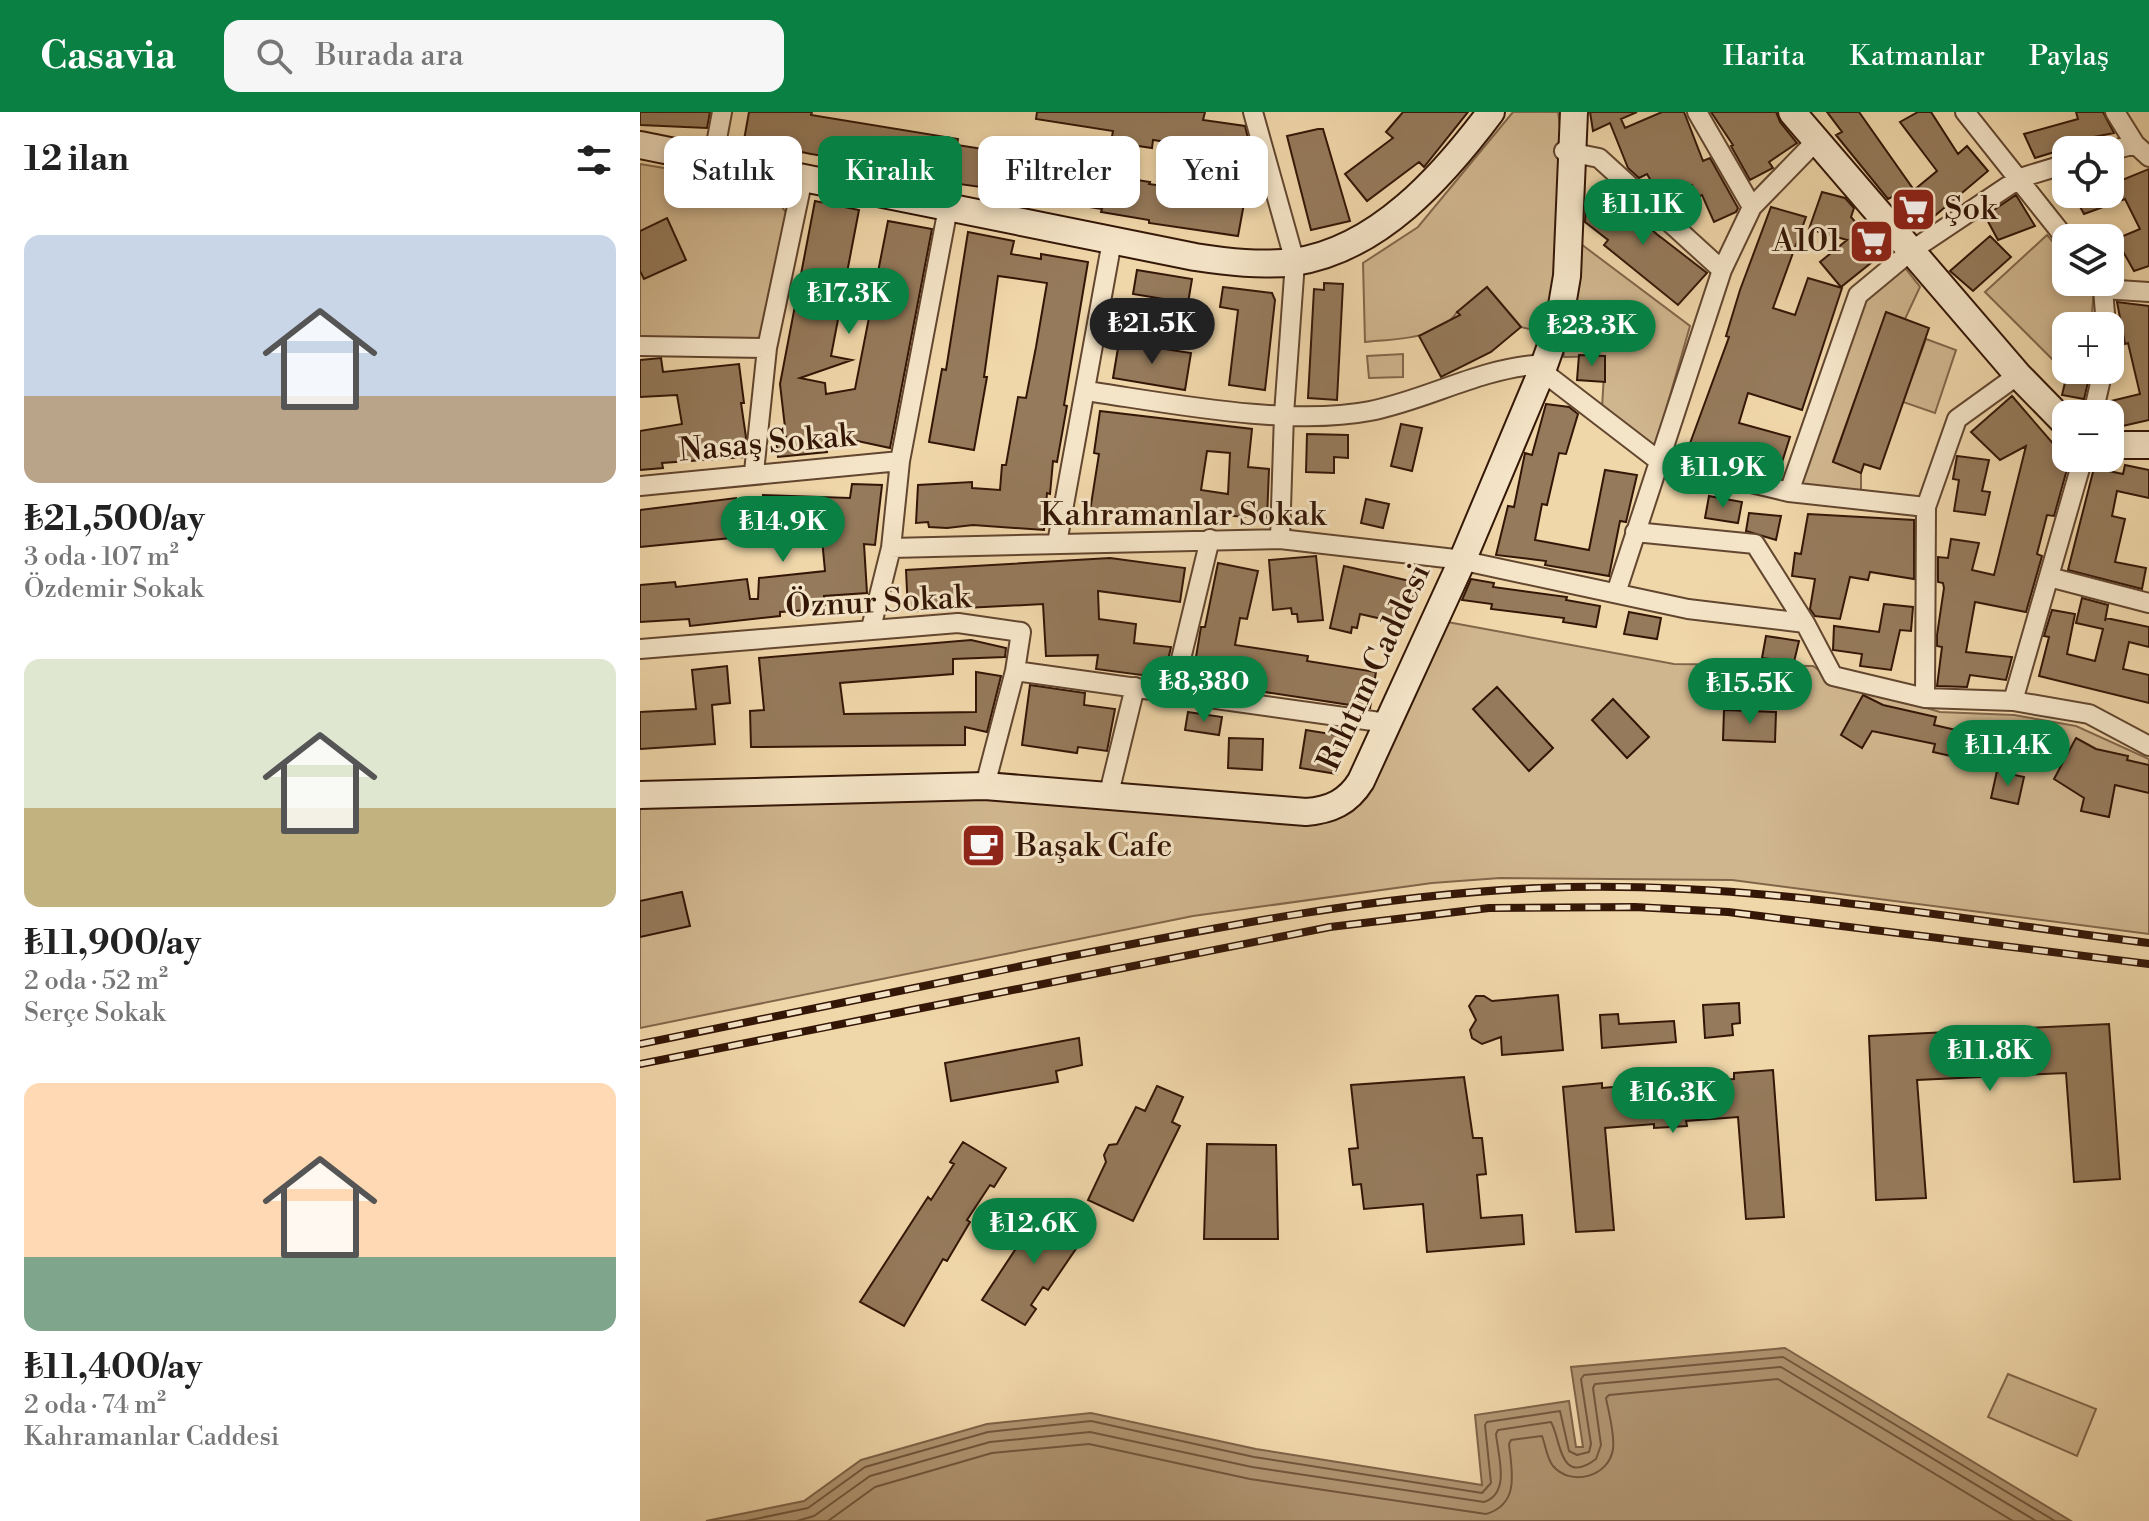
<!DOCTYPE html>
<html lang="tr">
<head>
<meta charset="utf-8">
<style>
  body { margin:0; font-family:"Libre Bodoni",serif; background:#f6f6f6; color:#222; height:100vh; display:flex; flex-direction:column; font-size:30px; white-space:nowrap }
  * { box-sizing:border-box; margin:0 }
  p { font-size:26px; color:#767676 }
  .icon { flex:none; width:44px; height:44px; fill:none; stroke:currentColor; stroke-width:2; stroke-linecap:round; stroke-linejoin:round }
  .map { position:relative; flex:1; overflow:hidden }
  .drawer { display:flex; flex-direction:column; background:#fff; width:640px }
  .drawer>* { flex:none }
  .hud { position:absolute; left:24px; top:24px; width:760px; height:72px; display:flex; gap:16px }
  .controls { position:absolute; left:1412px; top:24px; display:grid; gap:16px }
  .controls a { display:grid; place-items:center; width:72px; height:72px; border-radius:16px; background:#fff; box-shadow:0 4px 12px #0003; font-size:40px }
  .price { position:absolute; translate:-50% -68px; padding:0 18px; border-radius:28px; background:#0b8043; color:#fff; font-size:26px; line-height:52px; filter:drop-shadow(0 2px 4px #0008) }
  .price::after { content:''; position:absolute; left:50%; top:48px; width:24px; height:18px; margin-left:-12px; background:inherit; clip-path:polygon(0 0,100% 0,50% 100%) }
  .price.current { background:#222; color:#fff }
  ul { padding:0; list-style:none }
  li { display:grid; align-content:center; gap:16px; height:424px; padding:0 24px }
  li span { display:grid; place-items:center; height:248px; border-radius:16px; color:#555 }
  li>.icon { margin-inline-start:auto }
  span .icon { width:144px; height:144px; fill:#fffc; stroke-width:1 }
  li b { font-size:34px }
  h2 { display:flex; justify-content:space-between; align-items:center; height:96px; padding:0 24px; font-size:34px }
  .tag { padding:0 28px; border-radius:16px; background:#fff; box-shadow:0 4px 12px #0003; font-size:28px; line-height:72px }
  .tag.current { background:#0b8043; color:#fff }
  header { display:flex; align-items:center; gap:48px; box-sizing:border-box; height:112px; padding:0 40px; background:#0b8043; color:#fff }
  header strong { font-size:38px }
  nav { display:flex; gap:44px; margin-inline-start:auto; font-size:28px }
  .search { width:560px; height:72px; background:#f6f6f6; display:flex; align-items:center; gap:20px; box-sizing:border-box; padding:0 28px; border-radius:16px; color:#767676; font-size:30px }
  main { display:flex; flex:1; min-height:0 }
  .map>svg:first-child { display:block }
  .green { fill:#d0b68e; stroke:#82664a; stroke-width:2 }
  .water { fill:#b09572; stroke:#7e6247; stroke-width:2 }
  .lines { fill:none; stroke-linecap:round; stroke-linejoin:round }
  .shore { stroke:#72563c; stroke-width:2 }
  .building { fill:#957a5b; stroke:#331606; stroke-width:2; fill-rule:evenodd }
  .street-casing { stroke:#62462f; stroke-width:22 }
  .secondary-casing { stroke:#331606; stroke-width:30 }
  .street { stroke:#f5e5c8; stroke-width:18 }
  .secondary { stroke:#f5e5c8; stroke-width:26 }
  .rail-casing { stroke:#331606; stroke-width:8 }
  .rail { stroke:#f5e5c8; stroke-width:5; stroke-dasharray:15; stroke-linecap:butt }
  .labels { text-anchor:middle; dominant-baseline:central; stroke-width:6; stroke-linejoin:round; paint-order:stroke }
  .poi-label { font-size:32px; fill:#331606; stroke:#f5e5c8; text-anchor:start }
  .street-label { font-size:32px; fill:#331606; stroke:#f5e5c8 }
</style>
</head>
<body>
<header>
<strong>Casavia</strong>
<div class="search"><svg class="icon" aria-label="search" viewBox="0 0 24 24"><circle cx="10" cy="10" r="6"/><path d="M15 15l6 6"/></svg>Burada ara</div>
<nav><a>Harita</a><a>Katmanlar</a><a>Paylaş</a></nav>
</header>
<main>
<section class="drawer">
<h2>12 ilan<svg class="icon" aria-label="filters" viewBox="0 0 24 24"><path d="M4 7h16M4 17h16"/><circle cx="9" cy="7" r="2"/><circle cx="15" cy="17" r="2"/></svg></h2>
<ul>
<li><span style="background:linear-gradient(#c9d6e8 65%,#b9a48a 0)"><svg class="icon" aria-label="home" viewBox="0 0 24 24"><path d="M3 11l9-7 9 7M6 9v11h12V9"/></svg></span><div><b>₺21,500/ay</b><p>3 oda · 107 m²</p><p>Özdemir Sokak</p></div></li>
<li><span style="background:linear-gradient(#dfe7d0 60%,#c2b280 0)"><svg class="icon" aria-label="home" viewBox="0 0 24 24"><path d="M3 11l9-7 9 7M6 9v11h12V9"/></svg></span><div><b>₺11,900/ay</b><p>2 oda · 52 m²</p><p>Serçe Sokak</p></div></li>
<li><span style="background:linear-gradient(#ffd9b3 70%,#7fa58c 0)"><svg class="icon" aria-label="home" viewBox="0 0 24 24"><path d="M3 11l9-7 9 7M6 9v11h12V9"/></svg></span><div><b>₺11,400/ay</b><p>2 oda · 74 m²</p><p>Kahramanlar Caddesi</p></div></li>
</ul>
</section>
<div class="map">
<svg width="1509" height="1409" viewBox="0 0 1509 1409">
  <rect width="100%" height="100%" fill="#f0d7aa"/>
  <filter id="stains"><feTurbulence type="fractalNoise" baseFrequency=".0025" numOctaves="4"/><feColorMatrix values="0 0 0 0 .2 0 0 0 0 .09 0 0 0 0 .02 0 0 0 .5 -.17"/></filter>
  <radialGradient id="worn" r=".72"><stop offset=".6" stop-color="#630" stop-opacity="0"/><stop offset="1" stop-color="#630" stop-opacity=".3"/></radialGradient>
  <!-- green -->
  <path class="green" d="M873,0H918C930,75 918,147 906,221L817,200C799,228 754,227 725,230L723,151L778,115Z
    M0,52L125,73L148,103L127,236L0,234Z
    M929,123L1050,214L1014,339L962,296L965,244L924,245L919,211Z
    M1407,123L1426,145V170H1448L1454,177L1451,214H1426V246L1417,252L1345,180Z
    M1259,148L1280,175L1265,207L1246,201L1193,349L1221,361V387L1149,380L1218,183Z
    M1286,227L1316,238L1295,301L1263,290Z
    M763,242V265L729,266L727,244Z
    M802,509L1034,552L1173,554L1194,569L1300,600L1374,603L1436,614L1509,647V822L1092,768L860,766L792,771L553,804L0,916V693L300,683L717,693Z
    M1368,1262L1456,1297L1437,1344L1348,1305Z"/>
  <!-- water -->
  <path class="water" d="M1145,1236L1431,1409H66L164,1389L221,1348L347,1312L451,1301L616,1337L842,1373L835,1303L929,1289L936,1335H943L931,1255Z"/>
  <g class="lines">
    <!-- shore -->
    <path class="shore" d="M106,1409L168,1396L225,1355L348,1320L451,1309L614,1345L842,1381L851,1371L845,1313L847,1310L920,1299L929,1339L937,1343L949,1340L951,1332L941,1267L944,1263L1143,1245L1415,1409
      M157,1409L174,1404L230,1364L350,1330L450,1320L612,1355L844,1390C871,1381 858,1344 856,1322L858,1318L911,1310C921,1327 919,1375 956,1347L961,1333L953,1276L955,1272L1141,1255L1396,1409
      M188,1409L235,1375L352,1341L449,1332L610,1367L846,1402C880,1392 872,1360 869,1332L871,1328L902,1324C906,1334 906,1345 913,1354C931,1375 969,1365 973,1337C975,1322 969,1302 966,1286L969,1283L1138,1267L1373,1409"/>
  </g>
  <!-- building -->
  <path class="building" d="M0,0H70L67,16L0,13Z
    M109,0H172L171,3L318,27L317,33L414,48L413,51L466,60L465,63L510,70L509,72L605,86L598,124L509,111V108L461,100L462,97L417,90L418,86L312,71L313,64L171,42L104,28Z
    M397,0H565L563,8L605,14L610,34L606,53L565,46L568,36L513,28L512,36L471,30L473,19L396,7Z
    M763,0H828L784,55L779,50L727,89L705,62L753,26L746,20Z
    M950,0H997L981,7L985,16L1022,0H1044L1063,49L1070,46L1098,96L1096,100L1074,110L1062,83L1058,85L1052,73L1021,86L1007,62L999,66L988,56L970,11L953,19Z
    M1071,0H1136L1140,10L1157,31L1129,50L1133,56L1110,68L1091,34L1093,33Z
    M1187,0H1219L1274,78L1297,59L1260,10L1278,0H1291L1318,42L1327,34L1348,59L1285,112L1260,81L1248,87L1196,23L1202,20Z
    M1436,0H1463L1474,21L1433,29L1434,34L1395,46L1384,22L1438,7Z
    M678,17H683L710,109L671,118L647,24Z
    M1509,57V154L1494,159L1476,127L1500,117L1485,87L1444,102L1433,82H1470V73Z
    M964,75L1020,125L1018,123L1067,161L1038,193L964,133L968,128L945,110L946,94Z
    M1182,80L1205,86L1214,96L1211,105L1242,142L1201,175L1180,150L1207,128L1169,117Z
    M1376,83L1395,114L1358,128L1345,104Z
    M175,89L219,98L191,244L212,248L160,266L185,271L186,282L215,277L248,109L292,117L250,336L185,322L187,340L138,345L136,325L146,324L140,272Z
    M1131,95L1166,105L1133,196L1155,203L1168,166L1202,176L1162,298L1108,281L1099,311L1150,325L1138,363L1049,334L1089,225L1086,224L1100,178Z
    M27,106L46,148L4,167L0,159V119Z
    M328,120L374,129L371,142L401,147V142L448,150L424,293L427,294L417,350L413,349L410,382L407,381L404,418L333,413L307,416L289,415L288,410L276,411L278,373L332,370V376L360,378L362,353H366L378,285L386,286L396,235L407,171L358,164L344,265H347L334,338L289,330L302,257L306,258Z
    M1350,124L1371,145L1333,179L1310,159Z
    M497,158L552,167L548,191L493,182Z
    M684,171L703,172L697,288L668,286L674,177L684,178Z
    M583,175L632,181L635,188L625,278L589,273L598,198L580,195Z
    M847,175L881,215L851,240L801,265L779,224L820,203L817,200Z
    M1477,190L1509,194V308L1478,315L1471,289L1500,282L1488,231L1485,232Z
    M1246,200L1289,216L1240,357L1224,352L1221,361L1193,350Z
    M479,230L551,241L545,278L473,266Z
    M939,243L965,244V270L937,268Z
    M21,246L23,260L99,252L104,291H101L106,325L104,345L22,351L23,356L0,358V319L42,312L37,283L0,285V248Z
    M1428,258H1451L1444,287L1422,283Z
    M1372,284L1429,350L1414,404L1407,403L1397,442L1402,444L1386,500L1335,490L1326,540L1372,545L1366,568L1330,563L1327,575L1297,574L1302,535L1297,534V523L1304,476L1303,471L1298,470V445L1308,446L1311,427L1339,431L1332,458L1354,463L1386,334L1360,348L1331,320Z
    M906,292L929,295L938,302L926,342L919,341L907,393L902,392L895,428L949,438L965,358L997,363L986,410L980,409L969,464L905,453L906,449L856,443L868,394L874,395L885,341L892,343Z
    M460,299L612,317L608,355L629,357L627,406L576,403L575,411L450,399L459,342L454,341ZM567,339L590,341L588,382L561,378Z
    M761,312L782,316L772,359L751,354Z
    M667,322L708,323V346L694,345V361L666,360Z
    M1317,344L1349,348L1342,379L1350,380L1345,403L1314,399L1319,368L1313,367Z
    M1485,353L1509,358V386L1477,379L1472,404L1485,407L1475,450L1506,456L1502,477L1428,458L1454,356L1483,362Z
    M212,372L242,373L235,433L224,432L227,481L184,484L185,497L140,500V504L50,514L49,507L0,510V473L35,470L36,475L107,467L110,487H118L119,466L185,459L182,427L121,425L123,383L210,386Z
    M1069,384L1102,390L1098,411L1065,406Z
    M96,386L101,425L0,435V398Z
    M726,387L749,392L743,416L721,411Z
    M1109,401L1141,404L1136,428L1106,419Z
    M1168,402L1274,408V467L1230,460L1228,468L1210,465L1200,507L1175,504L1170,497L1175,467L1152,464L1155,441L1161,442Z
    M676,444L683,508L658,510L657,502H652L651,496L633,498L629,448Z
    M470,446L545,456L540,490L458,479L459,507L496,512L494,531L531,535L524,566L456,557L458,543L406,544L403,492L268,499L266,458Z
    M578,451L618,459L607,507L600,506L595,533L668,544L667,549L736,560L730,596L552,569L561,515H565Z
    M704,454L783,472L764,512L720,502L717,516L712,515L711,521L690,516Z
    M831,467L854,471L853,475L927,485L926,488L960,494L956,515L923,510L924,506L851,497L852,492L822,488Z
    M1442,486L1468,493L1465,509L1466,506L1509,515V535L1489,530L1483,557L1509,563V591L1399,564L1409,525L1404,524L1412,498L1435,502L1427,542L1455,549L1463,517L1436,511Z
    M1244,492L1273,495L1271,519L1260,518L1251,558L1220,554L1222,542L1193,538L1194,514L1239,520Z
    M989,500L1021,506L1017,527L984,522Z
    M1126,524L1159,529L1154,550L1122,546Z
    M331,528L366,536L365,545L313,547V562L200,571L204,602L336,600V560L361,564L347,620L325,615V633L111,635L110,599L124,598L119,546Z
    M87,554L90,591L72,593L75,632L0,637V600L56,597L52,558Z
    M390,573L445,581L444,593L475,597L467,639L438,635L437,641L382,633Z
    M857,575L913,636L889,659L833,597Z
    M1223,583L1243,593L1296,605L1294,613L1325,620L1320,646L1293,640L1295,632L1232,619L1222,636L1201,623Z
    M973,587L1009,625L987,646L952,608Z
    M1084,598L1136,600L1135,630L1083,628Z
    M548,600L582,605L579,623L545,618Z
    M1390,610L1417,616L1411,642L1384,636Z
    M666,618L703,624L697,662L660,656Z
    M589,626L623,627L622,658L588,656Z
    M1436,626L1456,637L1488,644L1487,648L1509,653V681L1475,673L1469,705L1441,699L1444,686L1414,667Z
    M1357,659L1384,665L1378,692L1351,686Z
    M352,714L361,729L357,736L361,742L340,754L328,735L336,730L333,725Z
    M42,780L50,814L0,825V789Z
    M918,883L923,938L862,943L861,925L842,932L832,926L830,918L836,908L829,894L836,884H844L852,889Z
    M1099,891L1100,911L1092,912L1093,923L1065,926L1063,893Z
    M978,902L979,912L1034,909L1036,930L962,936L960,903Z
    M1469,912L1480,1067L1434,1070L1426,961L1277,968L1286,1086L1236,1088L1229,924Z
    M439,926L442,953L416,959L418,970L311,989L305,951Z
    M1133,958L1144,1105L1106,1107L1098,1005L1046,1009L1047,1014L1014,1016V1012L965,1016L974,1118L936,1120L923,975L962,971V976L1008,972L1007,968L1034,966V971L1094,967V961Z
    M824,965L833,1026H842L846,1062L837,1063L841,1106L882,1103L884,1132L787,1140L783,1092L724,1097L721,1072L713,1073L709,1037L718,1036L711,973Z
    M517,974L543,985L532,1010L540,1014L493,1109L448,1088L466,1050L464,1043L469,1033L477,1032L496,995L505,999Z
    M323,1030L366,1056L354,1075L350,1073L327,1108L330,1110L307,1149L303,1147L264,1214L220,1190L288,1085L291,1088L314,1052L310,1050Z
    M567,1032L636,1033L638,1127H564Z
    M402,1097L446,1122L408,1178L403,1175L391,1193L396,1197L385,1213L342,1188Z"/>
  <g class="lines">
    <defs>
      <path id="street" d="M613,0L655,150L644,302L640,427
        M1057,0L1112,95
        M1325,0L1426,127
        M1475,0L1495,32L1509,45
        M924,39L959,46L1082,158
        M1470,39L1495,32
        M73,48L82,0
        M1458,170L1463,177L1466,214
        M1463,177L1509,180
        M0,234L127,236
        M446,279C529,291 649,315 730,299C786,288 837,258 894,253L1019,349L1149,380L1286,395
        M1453,302L1463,258
        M1443,346L1373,589L1449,602L1509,634
        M114,360L127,236L163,66
        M0,374L260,349
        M1149,380L1218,183L1271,139L1380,66L1426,52
        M995,420L1115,432L1165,511L1193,564L1285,586L1373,589
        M417,431L472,129
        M251,436L640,427L815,447L1048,497L1165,511
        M1409,465L1509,491
        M976,481L1082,158L1112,95L1177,28
        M231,516L251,436L260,349L308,96
        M0,537L318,511L381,520L375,559L348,662
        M375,559L740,610
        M533,580L570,427
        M1285,586L1286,395L1317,307L1378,263
        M471,673L495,575"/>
      <path id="secondary" d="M1152,0L1378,263L1426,312
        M0,33L555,145C588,150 621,154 654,150C738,138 803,64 851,0
        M1470,333H1509
        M0,683L345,674L666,700C691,698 708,690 721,669L822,449L902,259L919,211L927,164L934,0"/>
    </defs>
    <!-- street casing -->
    <use href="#street" class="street-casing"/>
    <!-- secondary casing -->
    <use href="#secondary" class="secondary-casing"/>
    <!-- street -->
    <use href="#street" class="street"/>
    <!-- secondary -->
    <use href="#secondary" class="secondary"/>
    <defs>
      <path id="rail" d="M0,932C140,903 281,875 421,846C578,815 738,783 899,776C1102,767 1308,806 1509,831
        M0,952L690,815L849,796L995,795L1088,800L1509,852"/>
    </defs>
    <!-- rail casing -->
    <use href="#rail" class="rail-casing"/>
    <!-- rail -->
    <use href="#rail" class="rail"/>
  </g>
  <!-- icons -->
  <defs>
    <symbol id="supermarket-square" viewBox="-11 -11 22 22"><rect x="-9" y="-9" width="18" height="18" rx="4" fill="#8f2418" stroke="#f5e5c8"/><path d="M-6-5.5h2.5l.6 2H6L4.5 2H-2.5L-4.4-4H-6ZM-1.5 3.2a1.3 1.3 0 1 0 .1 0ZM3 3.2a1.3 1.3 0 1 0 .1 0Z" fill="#fff"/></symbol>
    <symbol id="cafe-square" viewBox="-11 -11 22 22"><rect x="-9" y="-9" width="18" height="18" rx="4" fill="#8f2418" stroke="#f5e5c8"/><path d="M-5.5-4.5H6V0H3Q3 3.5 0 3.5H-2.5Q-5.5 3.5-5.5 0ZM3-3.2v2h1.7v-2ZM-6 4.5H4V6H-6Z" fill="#fff"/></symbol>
  </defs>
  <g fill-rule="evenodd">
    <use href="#supermarket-square" x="1248" y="72" width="51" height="51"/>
    <use href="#supermarket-square" x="1206" y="104" width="51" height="51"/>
    <use href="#cafe-square" x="318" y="708" width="51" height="51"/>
  </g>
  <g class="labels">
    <!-- poi labels -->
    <g class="poi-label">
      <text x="1304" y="97">Şok</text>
      <text x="1201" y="129" text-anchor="end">A101</text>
      <text x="375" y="734">Başak Cafe</text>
    </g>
    <!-- street labels -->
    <g class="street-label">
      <text transform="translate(127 331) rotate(-5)">Nasaş Sokak</text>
      <text x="543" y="403">Kahramanlar Sokak</text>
      <text transform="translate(238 490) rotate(-3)">Öznur Sokak</text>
      <text transform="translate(734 555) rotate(-65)">Rıhtım Caddesi</text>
    </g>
  </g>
  <rect width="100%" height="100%" filter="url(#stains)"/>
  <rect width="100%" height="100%" fill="url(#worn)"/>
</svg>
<div class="controls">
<a><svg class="icon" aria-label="locate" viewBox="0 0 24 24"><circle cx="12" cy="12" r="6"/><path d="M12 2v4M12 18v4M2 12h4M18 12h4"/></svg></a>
<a><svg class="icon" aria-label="layers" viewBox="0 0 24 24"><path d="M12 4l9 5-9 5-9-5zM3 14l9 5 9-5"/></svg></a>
<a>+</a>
<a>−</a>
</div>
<b class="price" style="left:1003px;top:135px">₺11.1K</b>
<b class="price" style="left:209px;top:224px">₺17.3K</b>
<b class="price current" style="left:512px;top:254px">₺21.5K</b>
<b class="price" style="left:952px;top:256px">₺23.3K</b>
<b class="price" style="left:1083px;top:398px">₺11.9K</b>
<b class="price" style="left:143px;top:452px">₺14.9K</b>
<b class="price" style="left:564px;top:612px">₺8,380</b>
<b class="price" style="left:1110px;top:614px">₺15.5K</b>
<b class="price" style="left:1368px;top:676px">₺11.4K</b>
<b class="price" style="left:1350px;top:981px">₺11.8K</b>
<b class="price" style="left:1033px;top:1023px">₺16.3K</b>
<b class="price" style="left:394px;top:1154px">₺12.6K</b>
<div class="hud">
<a class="tag">Satılık</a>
<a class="tag current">Kiralık</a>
<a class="tag">Filtreler</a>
<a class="tag">Yeni</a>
</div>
</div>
</main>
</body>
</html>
